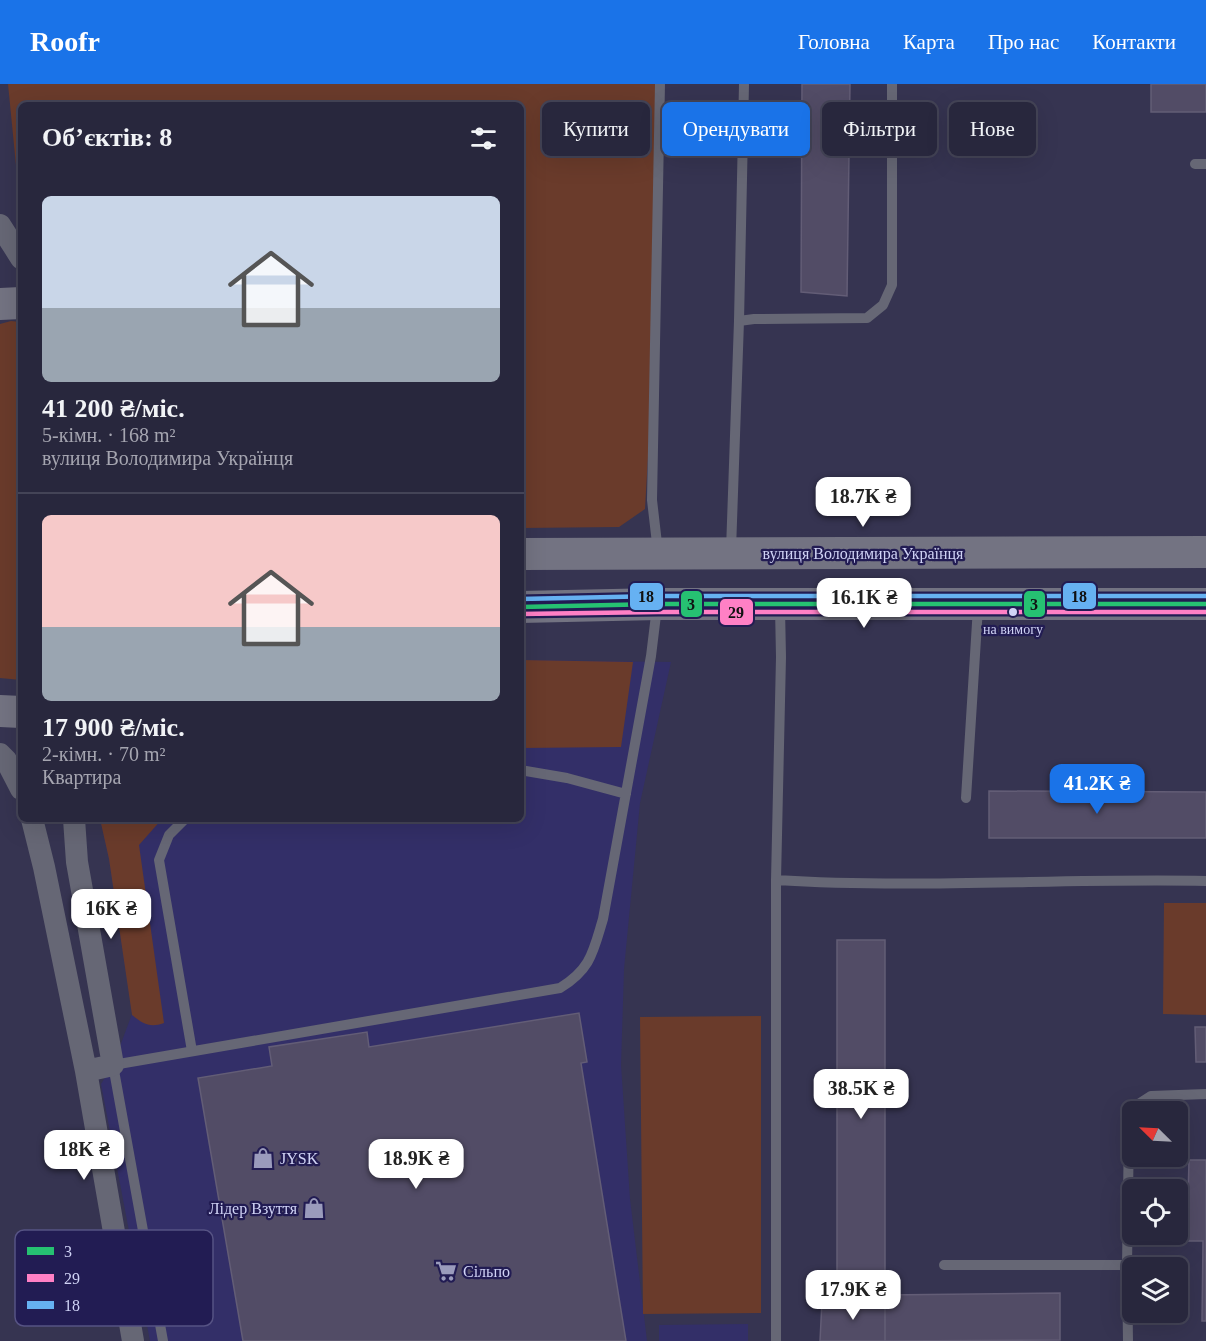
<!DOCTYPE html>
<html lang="uk">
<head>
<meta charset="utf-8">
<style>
  body { margin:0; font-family:Georgia,serif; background:#302f44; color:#f1f3f6; height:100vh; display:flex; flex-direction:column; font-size:22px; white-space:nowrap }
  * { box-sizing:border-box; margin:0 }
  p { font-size:20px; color:#a5a5b0 }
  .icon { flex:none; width:33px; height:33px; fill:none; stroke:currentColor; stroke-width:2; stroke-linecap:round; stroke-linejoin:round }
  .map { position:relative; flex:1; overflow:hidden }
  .drawer { position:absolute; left:18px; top:18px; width:506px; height:720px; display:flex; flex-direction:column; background:#28273d; border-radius:9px; box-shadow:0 6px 24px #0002,0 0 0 2px #444457 }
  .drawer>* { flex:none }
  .top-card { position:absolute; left:542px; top:18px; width:570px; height:54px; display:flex; gap:12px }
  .needle { width:39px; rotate:294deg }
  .fabs { position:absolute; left:1122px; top:1017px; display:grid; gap:12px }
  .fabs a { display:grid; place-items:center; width:66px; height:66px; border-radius:9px; background:#28273d; box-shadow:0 6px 24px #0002,0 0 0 2px #444457; font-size:30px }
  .price { position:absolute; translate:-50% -51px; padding:0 14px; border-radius:12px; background:#fff; color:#222; font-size:20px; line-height:39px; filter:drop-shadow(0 2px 3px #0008) }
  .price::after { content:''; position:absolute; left:50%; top:36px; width:18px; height:14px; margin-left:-9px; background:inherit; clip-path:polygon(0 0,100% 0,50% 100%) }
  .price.on { background:#1a73e8; color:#fff }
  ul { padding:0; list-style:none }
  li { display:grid; align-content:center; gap:12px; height:318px; padding:0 24px }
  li+li { border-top:2px solid #444457 }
  li span { display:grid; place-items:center; height:186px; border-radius:9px; color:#555 }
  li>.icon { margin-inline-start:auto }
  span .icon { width:108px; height:108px; fill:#fffc; stroke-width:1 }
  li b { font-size:26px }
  h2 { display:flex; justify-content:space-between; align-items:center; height:72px; padding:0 24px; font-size:26px }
  .chip { padding:0 21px; border-radius:9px; background:#28273d; box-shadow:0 6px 24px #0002,0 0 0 2px #444457; font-size:21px; line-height:54px }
  .chip.on { background:#1a73e8; color:#fff }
  header { display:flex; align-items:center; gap:36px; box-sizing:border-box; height:84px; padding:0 30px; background:#1a73e8; color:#fff }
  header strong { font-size:28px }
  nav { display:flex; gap:33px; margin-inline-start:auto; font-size:21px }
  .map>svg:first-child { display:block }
  .built { fill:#332f68 }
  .green { fill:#6a3b2b }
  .building { fill:#524c66; stroke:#635d76; stroke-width:1.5 }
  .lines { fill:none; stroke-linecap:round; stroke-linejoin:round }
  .lane { stroke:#666775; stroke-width:10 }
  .street { stroke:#666775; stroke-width:22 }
  .secondary { stroke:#737382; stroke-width:32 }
  .bus-1-casing { stroke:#221c53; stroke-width:9 }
  .bus-2-casing { stroke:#221c53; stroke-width:9 }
  .bus-3-casing { stroke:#221c53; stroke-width:9 }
  .bus-1 { stroke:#26c172; stroke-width:4.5 }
  .bus-2 { stroke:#ff80c5; stroke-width:4.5 }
  .bus-3 { stroke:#66b1f2; stroke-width:4.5 }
  .bus-dot { fill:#d0d3f5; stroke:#221c53; stroke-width:2 }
  .labels { text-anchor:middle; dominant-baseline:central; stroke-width:4.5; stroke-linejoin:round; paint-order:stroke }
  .bus-label { font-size:14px; fill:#d0d3f5; stroke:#221c53 }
  .street-label { font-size:16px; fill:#d0d3f5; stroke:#221c53 }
  .poi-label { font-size:16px; fill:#d0d3f5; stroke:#221c53; text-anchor:start }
  .key { fill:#221c53; stroke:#565384; stroke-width:1.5 }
  .key-label { font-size:16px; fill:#d0d3f5 }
  .line-badge { stroke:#221c53; stroke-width:2 }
  .pale-badge-label { font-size:16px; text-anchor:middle; font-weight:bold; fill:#111 }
</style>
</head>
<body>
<header>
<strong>Roofr</strong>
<nav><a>Головна</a><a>Карта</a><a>Про нас</a><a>Контакти</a></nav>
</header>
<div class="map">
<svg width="1206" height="1257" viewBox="0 0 1206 1257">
  <rect width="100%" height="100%" fill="#363451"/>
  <!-- built -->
  <path class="built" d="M521,576L671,578L640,719L624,885L621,981L630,1115L647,1257H150L101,1000L113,981L132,930L109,775L100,735H520Z
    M748,1240V1257H659V1241Z"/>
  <!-- green -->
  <path class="green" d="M8,0H655V249L645,425L619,443L521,444L520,21H21V132Z
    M11,237L21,238V596L0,594V240Z
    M521,576L633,578L621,663L521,664Z
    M100,735H162L139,761L164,939C150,944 143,940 132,931L109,775Z
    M1164,819H1206V931L1163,930Z
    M761,932V1229L643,1230L640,933Z"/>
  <!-- building -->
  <path class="building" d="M802,0H850L847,212L801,208Z
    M1151,0H1206V28H1151Z
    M989,707L1206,708V754H989Z
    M837,856H885V1217H837Z
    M579,929L587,978L581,979L626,1257H243L198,994L272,982L269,963L367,948L369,963Z
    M1195,943H1206V978H1196Z
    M1189,1076H1206V1237H1202L1203,1157H1187Z
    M1060,1209V1256L885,1257V1211Z
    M822,1217H885V1257H820Z"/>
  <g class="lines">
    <!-- lane -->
    <path class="lane" d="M1195,80H1206
      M739,237L754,235L867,234L883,221L892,201V0
      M731,466L739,237L744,0
      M658,468L652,416L660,0
      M520,686L567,694L626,710
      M966,714L978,523
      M185,735L169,751L159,776L192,967
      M776,796C919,805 1063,794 1206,797
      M1133,1028L1134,1023L1151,1012L1206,1010
      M944,1181H1127L1128,1257
      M1127,1181L1129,1043L1132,1031
      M163,1257L113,981L560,904C591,885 593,868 603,835L651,572L657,523
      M776,1257V796L781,573L780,524"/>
    <!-- street -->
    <path class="street" d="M0,141L21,174
      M0,670L6,676L21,705
      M32,735L44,783L86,987
      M74,735L77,778L113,981L86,987L133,1257"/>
    <!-- secondary -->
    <path class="secondary" d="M0,220L21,219
      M520,470L1206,468
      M520,523L658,520H1206
      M0,627L21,628"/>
    <defs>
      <path id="bus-1" d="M520,523L658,520H1206"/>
      <path id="bus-2" d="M520,530L658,528H1206"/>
      <path id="bus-3" d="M520,515L658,512H1206"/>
    </defs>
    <!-- bus-1 casing -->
    <use href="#bus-1" class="bus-1-casing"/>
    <!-- bus-2 casing -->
    <use href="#bus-2" class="bus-2-casing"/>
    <!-- bus-3 casing -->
    <use href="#bus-3" class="bus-3-casing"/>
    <!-- bus-1 -->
    <use href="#bus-1" class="bus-1"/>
    <!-- bus-2 -->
    <use href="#bus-2" class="bus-2"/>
    <!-- bus-3 -->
    <use href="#bus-3" class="bus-3"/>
  </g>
  <!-- icons -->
  <defs>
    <symbol id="shop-bare" viewBox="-9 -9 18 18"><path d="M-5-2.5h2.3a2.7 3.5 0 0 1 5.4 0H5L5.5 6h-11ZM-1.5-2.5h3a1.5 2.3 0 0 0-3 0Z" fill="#9a9bbc" stroke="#221c53" stroke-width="2.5" paint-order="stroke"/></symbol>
    <symbol id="supermarket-bare" viewBox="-9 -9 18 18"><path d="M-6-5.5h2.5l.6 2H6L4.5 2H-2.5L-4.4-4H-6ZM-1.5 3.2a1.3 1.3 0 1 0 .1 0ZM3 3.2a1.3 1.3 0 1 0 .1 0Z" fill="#9a9bbc" stroke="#221c53" stroke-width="2.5" paint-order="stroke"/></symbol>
  </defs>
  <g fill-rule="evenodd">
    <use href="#shop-bare" x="248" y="1059" width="30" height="30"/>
    <use href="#shop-bare" x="299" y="1109" width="30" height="30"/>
    <use href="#supermarket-bare" x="431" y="1172" width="30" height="30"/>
  </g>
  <!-- markers -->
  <circle class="bus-dot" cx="1013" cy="528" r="5"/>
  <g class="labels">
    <!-- bus labels -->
    <g class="bus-label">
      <text x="1013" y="545">на вимогу</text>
    </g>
    <!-- street labels -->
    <g class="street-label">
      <text x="863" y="469">вулиця Володимира Українця</text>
    </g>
    <!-- poi labels -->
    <g class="poi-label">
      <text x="280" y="1074">JYSK</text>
      <text x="297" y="1124" text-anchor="end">Лідер Взуття</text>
      <text x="463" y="1187">Сільпо</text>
    </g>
  </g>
  <!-- legend -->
  <rect x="15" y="1146" width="198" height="96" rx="9" class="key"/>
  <rect x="27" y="1163" width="27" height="8" fill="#26c172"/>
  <rect x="27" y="1190" width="27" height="8" fill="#ff80c5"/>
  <rect x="27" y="1217" width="27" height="8" fill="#66b1f2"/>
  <g class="key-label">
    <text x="64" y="1173">3</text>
    <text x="64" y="1200">29</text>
    <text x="64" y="1227">18</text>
  </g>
  <g class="line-badge">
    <rect x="1062" y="498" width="35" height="28" rx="6" fill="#66b1f2"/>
    <rect x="629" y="498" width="35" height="29" rx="6" fill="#66b1f2"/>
    <rect x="680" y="506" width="23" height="28" rx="6" fill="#26c172"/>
    <rect x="1023" y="506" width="23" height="28" rx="6" fill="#26c172"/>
    <rect x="719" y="514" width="35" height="28" rx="6" fill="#ff80c5"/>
  </g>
  <g class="pale-badge-label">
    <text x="1079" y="518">18</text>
    <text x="646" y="518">18</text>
    <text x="691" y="526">3</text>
    <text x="1034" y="526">3</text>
    <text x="736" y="534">29</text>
  </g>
</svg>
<div class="fabs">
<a><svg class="needle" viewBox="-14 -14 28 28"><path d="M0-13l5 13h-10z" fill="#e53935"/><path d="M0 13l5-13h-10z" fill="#a5a5b0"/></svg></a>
<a><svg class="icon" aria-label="locate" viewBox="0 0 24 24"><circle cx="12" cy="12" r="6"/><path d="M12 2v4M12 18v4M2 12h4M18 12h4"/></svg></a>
<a><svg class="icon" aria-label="layers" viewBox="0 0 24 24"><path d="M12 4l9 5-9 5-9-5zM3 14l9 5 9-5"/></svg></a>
</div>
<b class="price" style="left:863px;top:444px">18.7K ₴</b>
<b class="price" style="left:864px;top:545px">16.1K ₴</b>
<b class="price on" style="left:1097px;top:731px">41.2K ₴</b>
<b class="price" style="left:111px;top:856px">16K ₴</b>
<b class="price" style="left:861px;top:1036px">38.5K ₴</b>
<b class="price" style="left:84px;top:1097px">18K ₴</b>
<b class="price" style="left:416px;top:1106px">18.9K ₴</b>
<b class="price" style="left:853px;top:1237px">17.9K ₴</b>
<div class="top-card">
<a class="chip">Купити</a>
<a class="chip on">Орендувати</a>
<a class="chip">Фільтри</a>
<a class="chip">Нове</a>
</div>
<section class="drawer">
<h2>Об’єктів: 8<svg class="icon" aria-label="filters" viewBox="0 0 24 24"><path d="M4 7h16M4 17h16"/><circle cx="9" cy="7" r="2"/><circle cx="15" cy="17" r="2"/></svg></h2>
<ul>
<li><span style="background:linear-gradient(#c9d6e8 60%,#9aa5b1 0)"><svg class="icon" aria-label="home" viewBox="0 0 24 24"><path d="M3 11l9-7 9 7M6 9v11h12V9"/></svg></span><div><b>41 200 ₴/міс.</b><p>5-кімн. · 168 m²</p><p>вулиця Володимира Українця</p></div></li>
<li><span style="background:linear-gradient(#f6c9c9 60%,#9aa5b1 0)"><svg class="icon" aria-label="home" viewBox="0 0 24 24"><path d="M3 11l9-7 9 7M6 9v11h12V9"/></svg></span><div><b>17 900 ₴/міс.</b><p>2-кімн. · 70 m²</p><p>Квартира</p></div></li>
</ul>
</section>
</div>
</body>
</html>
